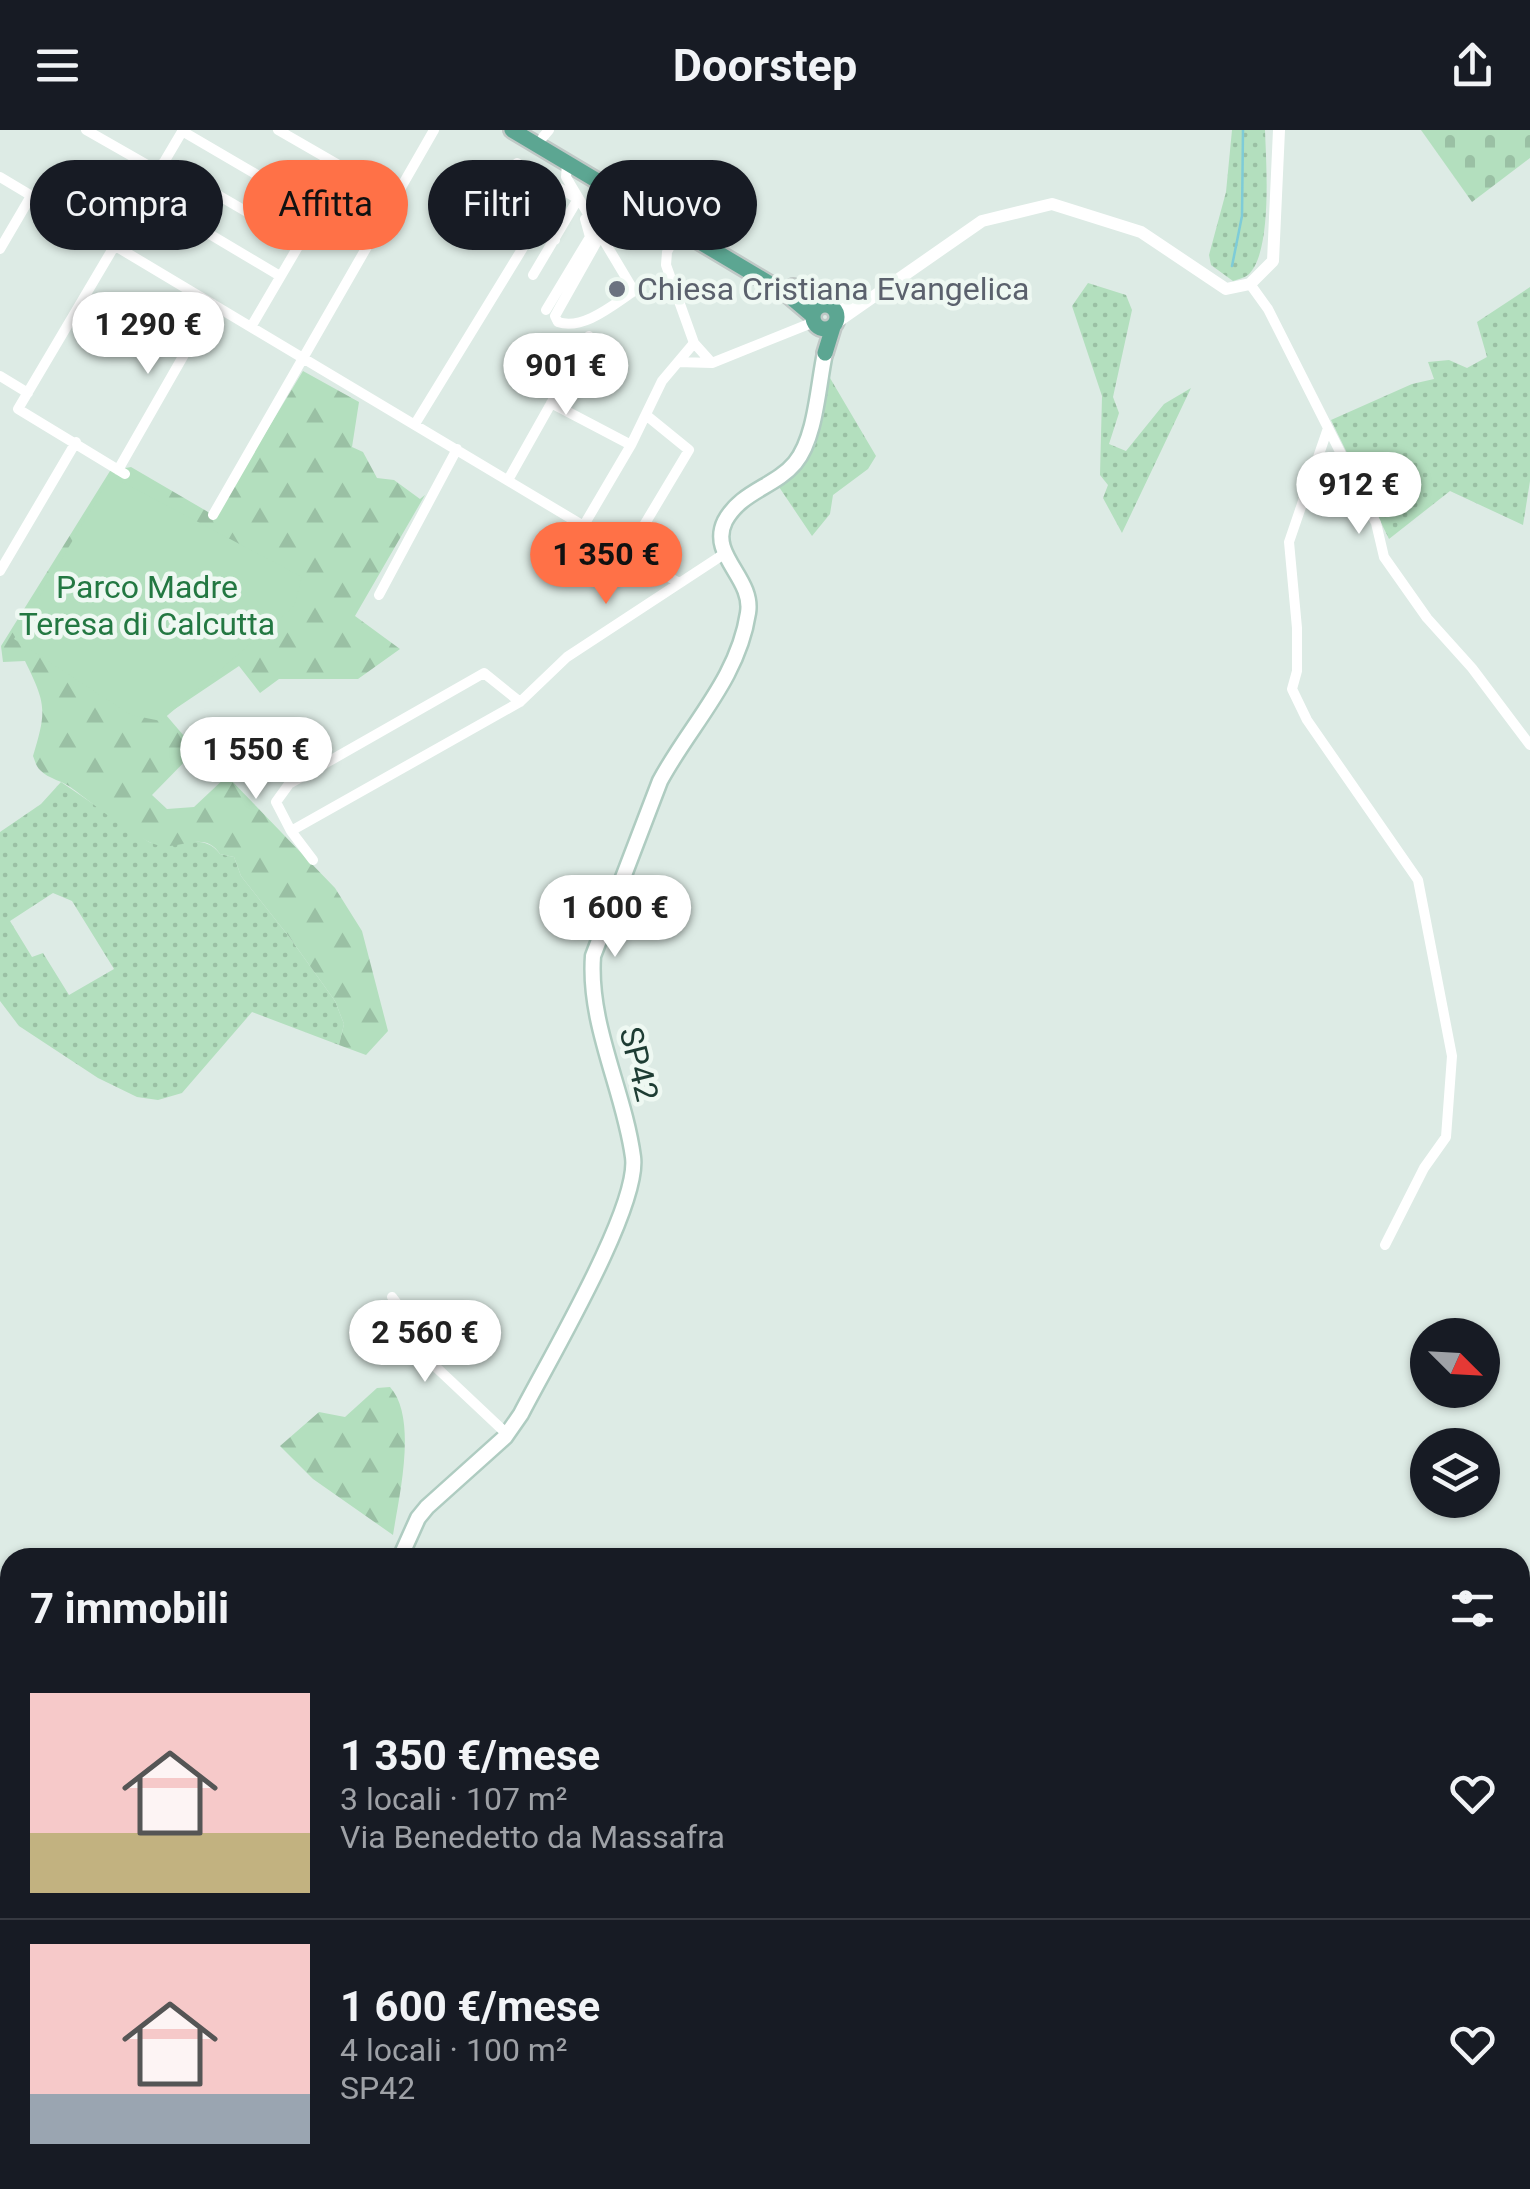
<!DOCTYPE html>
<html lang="it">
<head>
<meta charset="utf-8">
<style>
  body { margin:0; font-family:Roboto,sans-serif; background:#20242c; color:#f1f3f6; height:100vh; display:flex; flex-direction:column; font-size:38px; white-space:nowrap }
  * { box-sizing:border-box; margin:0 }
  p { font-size:32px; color:#9ea1a6 }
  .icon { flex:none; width:55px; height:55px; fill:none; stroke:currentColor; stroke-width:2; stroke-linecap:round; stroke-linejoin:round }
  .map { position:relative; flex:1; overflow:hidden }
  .side { position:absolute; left:0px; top:1418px; width:1530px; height:642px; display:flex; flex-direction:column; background:#171b24; border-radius:30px 30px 0 0; box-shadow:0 2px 8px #0004 }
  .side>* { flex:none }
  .banner { position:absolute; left:30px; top:30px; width:1000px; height:90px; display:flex; gap:20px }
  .needle { width:65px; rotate:114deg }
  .tools { position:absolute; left:1410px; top:1188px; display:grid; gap:20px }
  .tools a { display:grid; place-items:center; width:90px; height:90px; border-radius:50%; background:#171b24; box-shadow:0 2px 8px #0004; font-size:50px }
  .price { position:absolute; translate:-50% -85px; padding:0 22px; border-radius:35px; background:#fff; color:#222; font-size:32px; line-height:65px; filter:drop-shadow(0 2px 5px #0008) }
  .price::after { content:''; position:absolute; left:50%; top:60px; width:30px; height:22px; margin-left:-15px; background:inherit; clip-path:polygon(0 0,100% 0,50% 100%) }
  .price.on { background:#ff7147; color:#111 }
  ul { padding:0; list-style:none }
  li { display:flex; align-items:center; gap:30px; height:250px; padding:0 30px }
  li+li { border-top:2px solid #363941 }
  li span { display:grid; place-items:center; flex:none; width:280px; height:200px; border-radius:0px; color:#555 }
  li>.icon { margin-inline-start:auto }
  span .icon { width:120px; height:120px; fill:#fffc; stroke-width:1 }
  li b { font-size:42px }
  h2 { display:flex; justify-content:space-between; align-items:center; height:120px; padding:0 30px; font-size:42px }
  .chip { padding:0 35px; border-radius:45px; background:#171b24; box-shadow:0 2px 8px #0004; font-size:35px; line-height:90px }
  .chip.on { background:#ff7147; color:#111 }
  header { display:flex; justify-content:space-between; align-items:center; height:130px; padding:0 30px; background:#171b24; font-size:45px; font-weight:700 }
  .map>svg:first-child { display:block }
  .grass { fill:url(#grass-dots); fill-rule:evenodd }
  .forest { fill:url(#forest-firs) }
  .cemetery { fill:url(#cemetery-stones) }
  .park { fill:#b3dfbe }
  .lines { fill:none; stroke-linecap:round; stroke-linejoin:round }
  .stream { stroke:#7eccd8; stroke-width:2.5 }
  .secondary-casing { stroke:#afccc1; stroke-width:19 }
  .primary-casing { stroke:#c0c8c6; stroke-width:20 }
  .minor { stroke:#fff; stroke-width:10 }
  .tertiary { stroke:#fff; stroke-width:12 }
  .secondary { stroke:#fff; stroke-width:14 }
  .primary { stroke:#5ca692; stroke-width:15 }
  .worship-dot { fill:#6b7280; stroke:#eef8f2; stroke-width:4 }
  .labels { text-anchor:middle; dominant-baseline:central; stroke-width:9; stroke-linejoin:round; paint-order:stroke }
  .worship-label { font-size:32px; fill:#5b616d; stroke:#eef8f2; text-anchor:start }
  .park-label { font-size:32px; fill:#237842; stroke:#eef8f2 }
  .street-label { font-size:32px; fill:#1d3c33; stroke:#eef8f2 }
</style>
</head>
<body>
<header><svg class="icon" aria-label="menu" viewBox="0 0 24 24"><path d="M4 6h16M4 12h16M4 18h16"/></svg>Doorstep<svg class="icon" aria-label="share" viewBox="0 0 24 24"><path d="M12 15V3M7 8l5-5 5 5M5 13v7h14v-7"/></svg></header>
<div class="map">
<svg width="1530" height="2059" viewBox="0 0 1530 2059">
  <defs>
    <pattern id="grass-dots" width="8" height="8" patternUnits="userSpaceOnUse" patternTransform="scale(2.5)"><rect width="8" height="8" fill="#b3dfbe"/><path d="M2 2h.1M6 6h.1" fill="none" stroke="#9ac0a4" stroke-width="1.8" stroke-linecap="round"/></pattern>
    <pattern id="forest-firs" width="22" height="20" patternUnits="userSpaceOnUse" patternTransform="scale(2.5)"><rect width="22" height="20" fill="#b3dfbe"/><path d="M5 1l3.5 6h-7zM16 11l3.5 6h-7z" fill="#9ac0a4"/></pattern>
    <pattern id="cemetery-stones" width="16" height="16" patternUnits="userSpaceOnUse" patternTransform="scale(2.5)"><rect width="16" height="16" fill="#b3dfbe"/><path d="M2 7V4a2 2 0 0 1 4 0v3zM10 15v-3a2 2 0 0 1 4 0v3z" fill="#9ac0a4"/></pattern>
  </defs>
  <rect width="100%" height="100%" fill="#ddebe5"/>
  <!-- grass -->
  <path class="grass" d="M1232,0H1265C1266,31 1273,123 1248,145C1244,148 1238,149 1233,151L1211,135L1209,125L1226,62Z
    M1088,153L1126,165L1132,180L1113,267L1119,283L1109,314L1126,321L1164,274L1191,258L1122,403L1103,368L1108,355L1100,345L1102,266L1072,176Z
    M1530,157V351L1523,395L1450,361L1389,409L1331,290L1412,254L1434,249L1428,232L1449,230L1467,238L1487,227L1477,192Z
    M825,247L830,248L876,326L868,339L833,365L830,384L812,406L777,354L807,326Z
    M61,652L149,712C174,720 203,700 220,724L234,727L241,746L290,808L335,871L344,894L339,915L252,882L182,963L158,970L137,967L98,948L19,896L0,871V702L41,674ZM53,763L72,771L114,839L69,865L43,823L32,827L10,791Z
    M1530,1497V1859L1520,1853V1510Z
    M0,1592L10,1600V1783L0,1791Z
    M10,1792V1975H0V1799Z
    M784,2050H1051L1041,2059H779Z"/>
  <!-- forest -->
  <path class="forest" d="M303,241L359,272L352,317L363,322L377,348L394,350L420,369L425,365L355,486L400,519L358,549H279L260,563L239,536L166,585L196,620L152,665L167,679L194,677L227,646L335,758L362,801L388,901L366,925L339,915L344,894L335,871L290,808L241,746L234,727L220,724C204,699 179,721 157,715C136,709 92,673 73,659C64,651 48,649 40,640C36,636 35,631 33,626C47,580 46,574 25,531L3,532L1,516L110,341L131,337L215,386Z
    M390,1257C418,1288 399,1366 393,1405L313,1349L280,1316L319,1282L345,1287L377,1258Z
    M0,1975H10V2050H374L375,2053L411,2057L410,2050H597L592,2059H500L493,2053L490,2059H0Z"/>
  <!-- cemetery -->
  <path class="cemetery" d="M1421,0H1530V28L1472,72Z"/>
  <!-- park -->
  <path class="park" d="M111,346L302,447L294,476L161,591L131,585L14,509Z"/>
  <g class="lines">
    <!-- stream -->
    <path class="stream" d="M1232,136L1242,86L1243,0"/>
    <defs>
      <path id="secondary" d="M400,1428L418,1388L427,1377L505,1307L521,1284C547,1233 640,1077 633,1027C624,960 588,895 593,826L660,651C690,595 738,549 748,483C754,448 708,425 725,391C741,361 775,357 795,333C816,308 818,255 825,223
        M0,1796L10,1788"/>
      <path id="primary" d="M512,0L787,164L813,186
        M793,157L824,175
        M813 187a12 12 0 1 1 24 0a12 12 0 1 1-24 0Z
        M825,223L833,197"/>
    </defs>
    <!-- secondary casing -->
    <use href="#secondary" class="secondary-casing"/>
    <!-- primary casing -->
    <use href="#primary" class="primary-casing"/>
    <!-- minor -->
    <path class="minor" d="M86,0L158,41
      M182,1L319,81
      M543,7L549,0
      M163,33L300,113
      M567,33L566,47L634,161C614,174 583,201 558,192L555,186L560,177L600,106
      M0,47L679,453
      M144,65L280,146
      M499,66L517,33L578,69L533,145
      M678,101L667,122L666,135L694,213L712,233
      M0,119L31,66
      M1250,154L1268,179L1376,393L1384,427L1427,488L1472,538L1530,615
      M546,180L590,107L585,89
      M251,197L344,38L278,0
      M678,232L712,233L814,192
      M0,246L28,263
      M551,273L631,315
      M415,294L535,98L555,110
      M1328,298L1289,412L1297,498V541L1292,559L1307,590L1418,750L1452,926L1446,1007L1424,1038L1385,1115
      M118,340L213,174
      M125,344L18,279L183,0
      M508,350L589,206
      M213,385L434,0
      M584,395L631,315L662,251L694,213
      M628,422L689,320L646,285
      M0,441L76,312
      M379,465L457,319
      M520,572L484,543L289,654L276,672L291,701L520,572L567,527L724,424
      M291,701L313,730
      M392,1167L418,1201L422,1224L507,1304
      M331,2050L336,2059"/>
    <!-- tertiary -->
    <path class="tertiary" d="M833,178L857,175
      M837,192L982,91L1052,74L1141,102L1226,159L1250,154L1273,131L1279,0"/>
    <!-- secondary -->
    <use href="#secondary" class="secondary"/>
    <!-- primary -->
    <use href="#primary" class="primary"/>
  </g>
  <!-- markers -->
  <circle class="worship-dot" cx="617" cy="159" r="10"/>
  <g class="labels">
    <!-- worship labels -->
    <g class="worship-label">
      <text x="637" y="159">Chiesa Cristiana Evangelica</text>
    </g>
    <!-- park labels -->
    <g class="park-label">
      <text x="147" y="457">Parco Madre<tspan x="147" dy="37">Teresa di Calcutta</tspan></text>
    </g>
    <!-- street labels -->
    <g class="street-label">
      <text transform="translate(639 934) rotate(76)">SP42</text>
    </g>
  </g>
</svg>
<div class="tools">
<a><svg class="needle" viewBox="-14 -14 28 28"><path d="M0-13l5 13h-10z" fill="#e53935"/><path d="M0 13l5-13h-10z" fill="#9ea1a6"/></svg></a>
<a><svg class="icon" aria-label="layers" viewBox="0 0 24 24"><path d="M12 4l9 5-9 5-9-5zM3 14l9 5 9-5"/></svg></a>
</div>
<b class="price" style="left:148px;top:247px">1 290 €</b>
<b class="price" style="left:566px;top:288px">901 €</b>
<b class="price" style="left:1359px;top:407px">912 €</b>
<b class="price on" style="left:606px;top:477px">1 350 €</b>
<b class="price" style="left:256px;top:672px">1 550 €</b>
<b class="price" style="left:615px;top:830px">1 600 €</b>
<b class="price" style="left:425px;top:1255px">2 560 €</b>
<div class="banner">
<a class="chip">Compra</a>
<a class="chip on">Affitta</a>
<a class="chip">Filtri</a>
<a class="chip">Nuovo</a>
</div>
<section class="side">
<h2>7 immobili<svg class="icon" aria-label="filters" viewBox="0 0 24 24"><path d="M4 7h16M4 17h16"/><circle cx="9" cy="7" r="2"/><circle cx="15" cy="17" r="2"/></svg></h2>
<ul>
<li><span style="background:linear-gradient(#f6c9c9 70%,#c2b280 0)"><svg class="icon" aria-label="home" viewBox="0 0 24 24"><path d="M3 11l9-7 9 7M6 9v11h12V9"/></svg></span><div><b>1 350 €/mese</b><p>3 locali · 107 m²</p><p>Via Benedetto da Massafra</p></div><svg class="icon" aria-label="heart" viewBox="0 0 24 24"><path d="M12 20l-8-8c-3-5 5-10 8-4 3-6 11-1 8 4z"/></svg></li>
<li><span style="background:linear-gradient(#f6c9c9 75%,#9aa5b1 0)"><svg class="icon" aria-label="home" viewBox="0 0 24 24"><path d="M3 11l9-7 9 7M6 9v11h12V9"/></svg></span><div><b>1 600 €/mese</b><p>4 locali · 100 m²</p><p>SP42</p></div><svg class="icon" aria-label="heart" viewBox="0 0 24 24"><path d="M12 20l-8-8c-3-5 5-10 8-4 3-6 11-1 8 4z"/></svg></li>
</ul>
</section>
</div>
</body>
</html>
